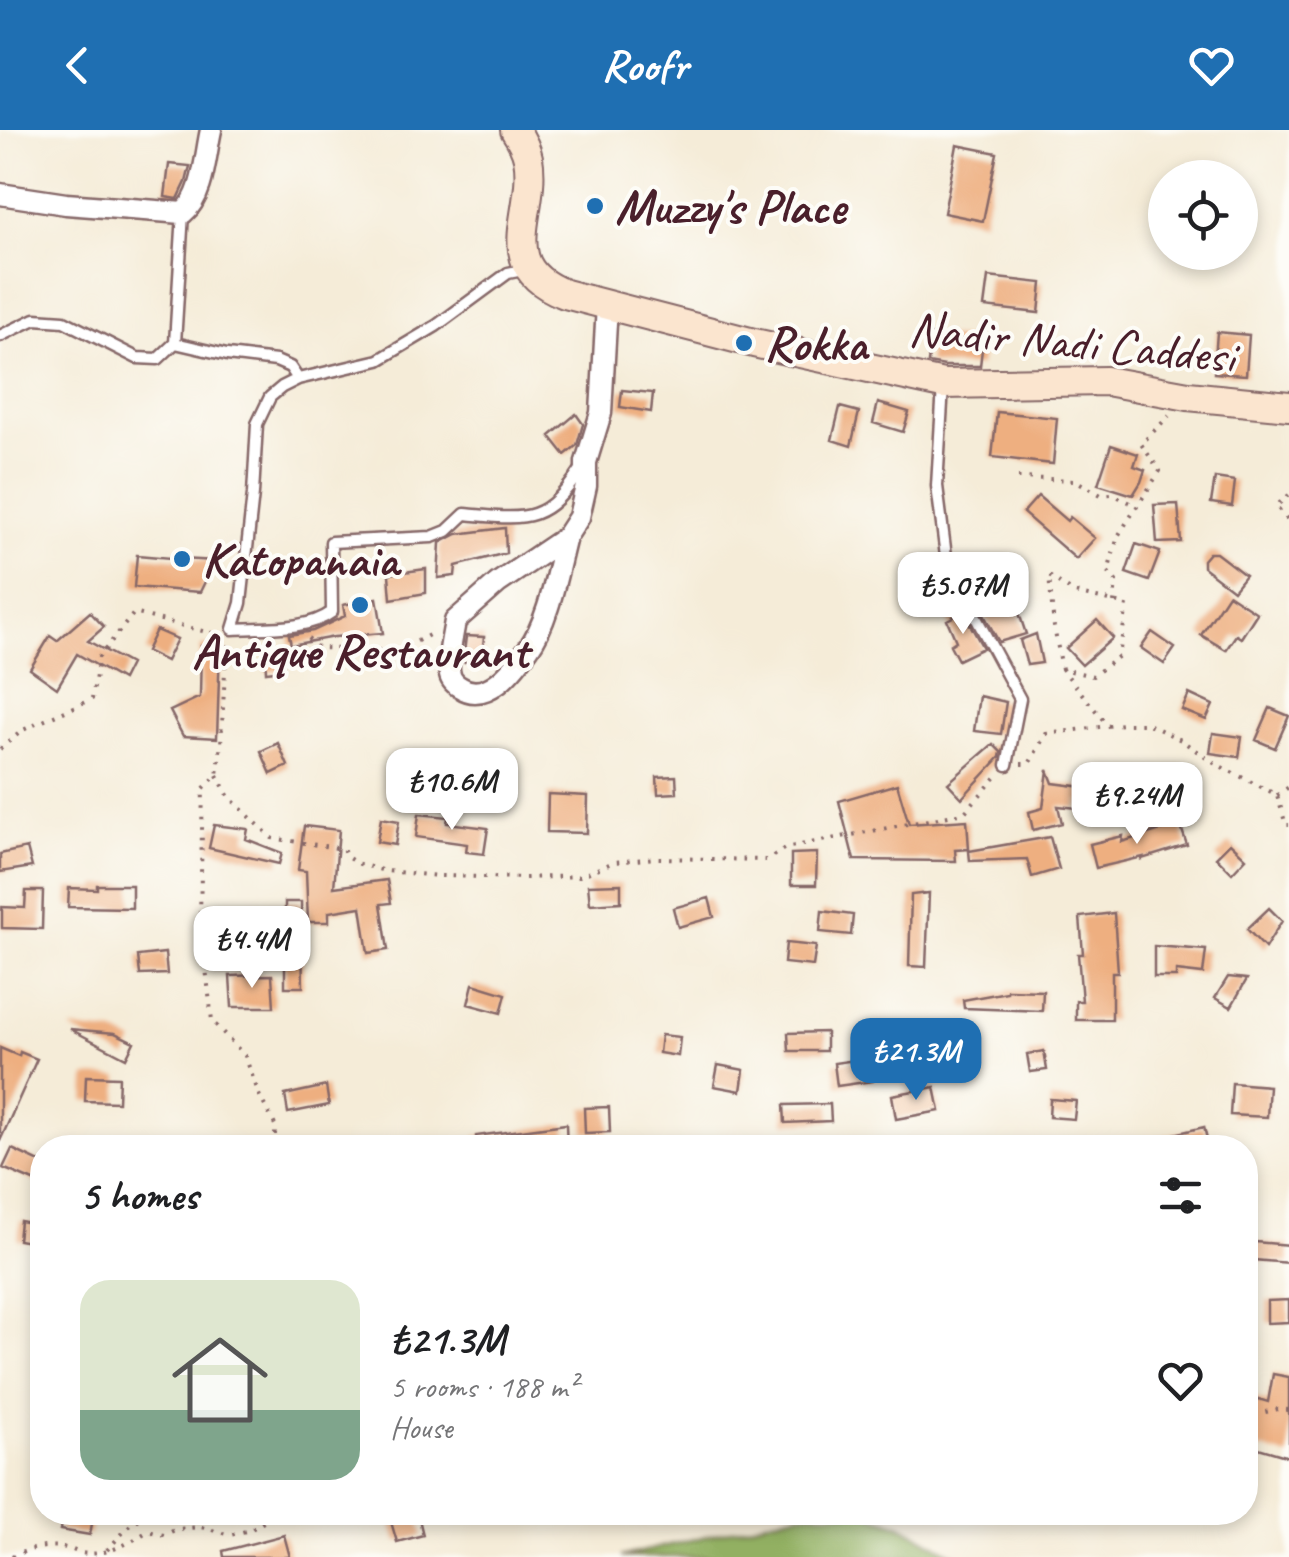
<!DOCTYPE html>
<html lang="en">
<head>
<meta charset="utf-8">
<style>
  body { margin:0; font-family:Caveat,sans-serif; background:#f2f2f2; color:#202124; height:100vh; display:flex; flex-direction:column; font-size:38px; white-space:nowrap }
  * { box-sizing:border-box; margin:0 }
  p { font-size:32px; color:#757577 }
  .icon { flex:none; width:55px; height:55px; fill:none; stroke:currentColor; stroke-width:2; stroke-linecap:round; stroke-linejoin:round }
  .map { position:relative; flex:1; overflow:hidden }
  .panel { position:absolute; left:30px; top:1005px; width:1228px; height:390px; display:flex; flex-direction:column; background:#fff; border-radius:40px; box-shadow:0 5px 15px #0003 }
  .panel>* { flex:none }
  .controls { position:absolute; left:1148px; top:30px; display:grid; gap:20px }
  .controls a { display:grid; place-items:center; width:110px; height:110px; border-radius:50%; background:#fff; box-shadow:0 5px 15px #0003; font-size:50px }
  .price { position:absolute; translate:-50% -85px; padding:0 22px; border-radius:20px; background:#fff; color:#222; font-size:32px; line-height:65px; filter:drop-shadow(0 2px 5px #0008) }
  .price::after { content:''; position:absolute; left:50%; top:60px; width:30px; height:22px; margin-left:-15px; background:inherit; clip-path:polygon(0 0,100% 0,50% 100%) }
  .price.active { background:#1f6fb2; color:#fff }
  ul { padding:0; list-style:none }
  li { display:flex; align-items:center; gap:30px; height:250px; padding:0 50px }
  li+li { border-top:2px solid #e0e0e0 }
  li span { display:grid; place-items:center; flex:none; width:280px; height:200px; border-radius:30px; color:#555 }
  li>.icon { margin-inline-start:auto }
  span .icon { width:120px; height:120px; fill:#fffc; stroke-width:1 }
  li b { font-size:42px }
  h2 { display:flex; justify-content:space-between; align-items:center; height:120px; padding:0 50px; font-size:42px }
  header { display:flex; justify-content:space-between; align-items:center; height:130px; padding:0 50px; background:#1f6fb2; color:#fff; font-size:45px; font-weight:700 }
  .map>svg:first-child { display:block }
  .forest { fill:#92b062; stroke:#6e6846; stroke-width:2.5 }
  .building { fill:#eeaf80 }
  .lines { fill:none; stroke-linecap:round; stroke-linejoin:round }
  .lane-casing { stroke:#866768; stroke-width:15 }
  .street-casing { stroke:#866768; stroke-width:25 }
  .secondary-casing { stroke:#866768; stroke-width:32 }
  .path { stroke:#866768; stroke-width:4; stroke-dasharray:2.5 8; stroke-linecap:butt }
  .lane { stroke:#fff; stroke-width:10 }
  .street { stroke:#fff; stroke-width:20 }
  .secondary { stroke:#fbe5cf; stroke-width:28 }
  .poi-dot { fill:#1f6fb2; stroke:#fdfcf7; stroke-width:4 }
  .labels { text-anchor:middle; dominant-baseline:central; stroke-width:8; stroke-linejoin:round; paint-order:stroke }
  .poi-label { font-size:50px; font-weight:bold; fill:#4a1f2b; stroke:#fdfcf7; text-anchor:start }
  .street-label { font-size:50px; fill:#4a1f2b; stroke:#fdfcf7 }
</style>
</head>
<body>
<header><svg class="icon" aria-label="back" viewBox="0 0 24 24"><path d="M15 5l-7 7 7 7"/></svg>Roofr<svg class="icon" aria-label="heart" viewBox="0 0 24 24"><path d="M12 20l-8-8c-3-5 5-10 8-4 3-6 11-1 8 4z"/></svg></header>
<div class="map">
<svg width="1289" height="1427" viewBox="0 0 1289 1427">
  <rect width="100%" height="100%" fill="#fdfcf7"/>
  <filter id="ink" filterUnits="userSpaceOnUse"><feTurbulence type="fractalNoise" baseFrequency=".01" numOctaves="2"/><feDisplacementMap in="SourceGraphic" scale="20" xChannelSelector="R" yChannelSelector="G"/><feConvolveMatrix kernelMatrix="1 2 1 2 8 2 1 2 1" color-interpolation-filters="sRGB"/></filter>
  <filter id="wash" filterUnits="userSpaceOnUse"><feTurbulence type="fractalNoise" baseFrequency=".0048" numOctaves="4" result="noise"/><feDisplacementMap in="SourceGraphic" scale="40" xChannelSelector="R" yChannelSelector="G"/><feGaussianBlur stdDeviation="2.25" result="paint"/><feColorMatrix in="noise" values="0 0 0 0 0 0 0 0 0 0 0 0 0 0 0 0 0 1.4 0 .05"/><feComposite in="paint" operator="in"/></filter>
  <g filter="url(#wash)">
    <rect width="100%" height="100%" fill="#f5ecd8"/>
    <!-- forest -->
    <path class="forest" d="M799,1383H862L899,1394L958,1427H621Z"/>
    <g id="blocks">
      <!-- building -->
      <path class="building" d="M957,15L997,23L983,91L944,83Z
        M169,34L190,36L186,52L178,69L165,67Z
        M988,147L1042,153L1039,183L984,177Z
        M1217,202L1249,205L1246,245L1214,243Z
        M931,205L983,211L980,236H945L928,233Z
        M622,260L653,263L651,282L620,277Z
        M878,273L909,282L903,302L873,293Z
        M840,277L859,282L851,316L832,310Z
        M997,282L1057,288L1053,334L992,327Z
        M576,284L583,294L577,315L565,325L550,306Z
        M1111,315L1138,324L1134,336L1145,340L1141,352L1133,365L1098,354Z
        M1215,348L1235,351L1232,376L1211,373Z
        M1038,366L1067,391L1070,387L1095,408L1076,429L1023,383Z
        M1178,374L1181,412L1157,413L1154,375Z
        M505,398L506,423L456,436L455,446L438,448L440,413L457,404Z
        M1136,414L1160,422L1149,451L1126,443Z
        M1209,423H1216L1245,445L1233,460L1203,437V430Z
        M137,425L182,429L215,431L200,462L134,457Z
        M984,432L999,448L1006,444L1026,504L999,512L977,472L986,464L969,449Z
        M426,439V463L391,469L389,444Z
        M1228,464L1257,483L1241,508L1236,505L1226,520L1201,505Z
        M377,468L383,503L334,507L291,515L289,505L313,501L345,486L343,475Z
        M90,482L104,497L88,511L130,534L122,550L77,524L57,558L30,539L50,506L57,511Z
        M963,482L983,518L958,530L950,515L956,511L947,490Z
        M1097,490L1113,508L1082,535L1066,518Z
        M156,500L177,509L166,531L146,521Z
        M1152,502L1175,518L1164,534L1141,518Z
        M1036,504L1042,533L1027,535L1020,510Z
        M466,506L484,507L481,532H463Z
        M201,516H220L217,608L183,606L170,581L200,567Z
        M282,518L284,540L266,542L265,522Z
        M1189,564L1213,575L1206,590L1182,580Z
        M979,566L1006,572L1001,604L974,601Z
        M1270,578L1289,586L1275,618L1256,610Z
        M1213,603L1242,607L1239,627L1210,623Z
        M278,613L288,636L271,644L261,621Z
        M993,614L1001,622L1000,627L962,668L948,653Z
        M1048,640L1053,653L1084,657L1085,649L1105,652L1106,646L1137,649L1127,689L1082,679L1079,668L1077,678L1058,676L1062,693L1033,700L1029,682L1043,678Z
        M676,646L677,663L658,664L657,647Z
        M897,654L909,694L967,690L969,719L955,720L956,731L854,730L839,671Z
        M548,664L588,666L587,703L547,702Z
        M419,684L448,687L447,693L488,698L484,724L466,722L467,714L416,707Z
        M381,688L399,691L395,715L377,712Z
        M1180,694L1187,715L1142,729L1143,727L1096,738L1090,714L1123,706L1122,712Z
        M214,695L248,699L246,709L282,723L279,734L209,718Z
        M304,696L339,700L334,757L387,750L391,773L381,774L388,820L368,823L361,777L329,782V792H308L306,741L298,740Z
        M1050,707L1059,739L1032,747L1027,729L970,731L969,721Z
        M1230,713L1246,728L1232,743L1216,727Z
        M27,718L32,737L0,742V724Z
        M817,723L816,755H791V724Z
        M621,754V772L590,774L588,755Z
        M97,755H132V778L68,777L69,758L97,759Z
        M26,761H43L42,799L2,798V777L25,778Z
        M929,763L926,837L909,836L911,765Z
        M709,768L714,787L678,797L673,778Z
        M285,772H301L303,857H285Z
        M1269,778L1282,791L1265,818L1247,799Z
        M822,781L853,785L851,805L820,802Z
        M1114,783L1118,842H1112V890H1076V871H1082L1078,824H1083L1080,787Z
        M786,813L816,816L813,836L784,833Z
        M1154,816L1206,820L1203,844L1176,841V847H1154Z
        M165,823L167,844L140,845L138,826Z
        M272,845L274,877H232L230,846Z
        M1228,847L1247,849L1231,877L1215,868Z
        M473,854L506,864L501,883L468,874Z
        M1007,860L1043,861L1042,881L964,878L963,870L1007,862Z
        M958,898L961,919L911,927L908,906Z
        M70,899L115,903L134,912L126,928Z
        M826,902V921H789L788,903Z
        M661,905L680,907L678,926L659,923Z
        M0,918L19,926L20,922L37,929L0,1011Z
        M1044,921L1047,940L1030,942L1027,924Z
        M870,928L873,951L837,956L834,933Z
        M718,935L744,940L741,961L714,956Z
        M86,946L119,947L118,972L85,971Z
        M1232,953L1269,956L1267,987L1230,985Z
        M326,956L329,975L288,983L285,965Z
        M935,957L940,981L896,989L892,965Z
        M1050,969L1076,971L1074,989L1049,987Z
        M830,974L831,991L785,993L784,975Z
        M609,977L610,1002L585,1003L584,978Z
        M566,994L567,1018H476V1006Z
        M1204,997L1209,1018H1150L1149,1010Z
        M12,1019L42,1033V1043L38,1053L3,1038Z
        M20,1091L42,1095V1114L18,1110Z
        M1255,1112L1289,1115V1133L1254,1130Z
        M1289,1170V1192L1267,1193V1171Z
        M1273,1244L1289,1247V1327L1245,1314V1265L1268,1272Z
        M63,1382H94L90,1405L60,1400Z
        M418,1385L423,1405L397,1412L391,1392Z
        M284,1405L290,1427H224L223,1421Z"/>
    </g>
  </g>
  <g filter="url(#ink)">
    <use href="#blocks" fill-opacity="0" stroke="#866768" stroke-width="2.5"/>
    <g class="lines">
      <defs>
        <path id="lane" d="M528,139L508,143L436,196L379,230L298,249L282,257L270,267L257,294L253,364L241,473L233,499C263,497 307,501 332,482L331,412L432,407L447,401L465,384C528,390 545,394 582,338
          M0,206L35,189L64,191L137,228L158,229L175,213L183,83
          M175,213L227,225L276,231L290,237L298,249
          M943,256L937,356L947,434L1020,569L1007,635"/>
        <path id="street" d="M0,64L66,74L183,83C204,66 205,26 211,0
          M566,407C557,441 549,491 528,519C514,538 487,575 460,557C456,555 451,550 450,545C446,532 453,505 455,491L498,453L566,407L579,387L586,356V332L601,283L607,175"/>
        <path id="secondary" d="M515,0C521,9 526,18 528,28C538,81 491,136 565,164L754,213L943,254L1106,251L1188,266L1289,276"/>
      </defs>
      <!-- lane casing -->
      <use href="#lane" class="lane-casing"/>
      <!-- street casing -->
      <use href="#street" class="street-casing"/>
      <!-- secondary casing -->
      <use href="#secondary" class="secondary-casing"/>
      <!-- path -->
      <path class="path" d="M1018,348L1075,350L1101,365L1112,364L1137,376
        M1289,365L1276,376L1289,391
        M1114,473L1116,451L1108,442L1118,406L1160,341L1141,314L1169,286
        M308,508L318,518L398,521L429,505
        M229,515L226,523L221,614L217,645L203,659L200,785L212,891L245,926L260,967L275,995V1018
        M1062,539L1054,497L1049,446L1075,463L1127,475L1119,526L1093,546L1062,539L1109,597
        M0,619L23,600L92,569L99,527L134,483L210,503L215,502
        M1021,634H1029L1046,604L1122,594H1148L1181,610L1212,632L1277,665L1286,695H1289
        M217,645L229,667L272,708L343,719L347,727L356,733L385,741L439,746L525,748L580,746L614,732L657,728L767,730L785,718L964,683L997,646
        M1277,665L1289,657
        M1245,1287L1278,1279L1289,1280
        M107,1420L132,1393L153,1382
        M12,1427C26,1419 50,1414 66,1418C72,1419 76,1422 81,1423C106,1427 129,1413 148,1401L164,1405L177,1399L201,1397L230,1405L250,1400L280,1382"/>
      <!-- lane -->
      <use href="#lane" class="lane"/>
      <!-- street -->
      <use href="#street" class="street"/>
      <!-- secondary -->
      <use href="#secondary" class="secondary"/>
    </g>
  </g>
  <!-- markers -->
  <g class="poi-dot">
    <circle cx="595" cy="76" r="10"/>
    <circle cx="744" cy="213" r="10"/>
    <circle cx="182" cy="429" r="10"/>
    <circle cx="360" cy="475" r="10"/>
  </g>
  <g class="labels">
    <!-- poi labels -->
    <g class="poi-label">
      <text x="615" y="76">Muzzy's Place</text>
      <text x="764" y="213">Rokka</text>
      <text x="202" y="429">Katopanaia</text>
      <text x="360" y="521" text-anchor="middle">Antique Restaurant</text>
    </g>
    <!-- street labels -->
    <g class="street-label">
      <text transform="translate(1072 212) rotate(5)">Nadir Nadi Caddesi</text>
    </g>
  </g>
</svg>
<div class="controls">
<a><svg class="icon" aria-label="locate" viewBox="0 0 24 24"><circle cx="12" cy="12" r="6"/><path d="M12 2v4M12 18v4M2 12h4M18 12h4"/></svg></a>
</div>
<b class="price" style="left:963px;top:507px">₺5.07M</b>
<b class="price" style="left:452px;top:703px">₺10.6M</b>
<b class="price" style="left:1137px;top:717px">₺9.24M</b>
<b class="price" style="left:252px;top:861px">₺4.4M</b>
<b class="price active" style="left:916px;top:973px">₺21.3M</b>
<section class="panel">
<h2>5 homes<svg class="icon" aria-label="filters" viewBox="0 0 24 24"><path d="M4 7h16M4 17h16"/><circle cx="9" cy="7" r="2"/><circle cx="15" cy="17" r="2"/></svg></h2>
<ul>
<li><span style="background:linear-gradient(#dfe7d0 65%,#7fa58c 0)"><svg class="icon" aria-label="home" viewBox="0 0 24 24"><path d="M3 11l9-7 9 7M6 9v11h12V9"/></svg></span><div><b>₺21.3M</b><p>5 rooms · 188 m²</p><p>House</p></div><svg class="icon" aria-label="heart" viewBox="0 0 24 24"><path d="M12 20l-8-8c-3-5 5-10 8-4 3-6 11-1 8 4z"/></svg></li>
</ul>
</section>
</div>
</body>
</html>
